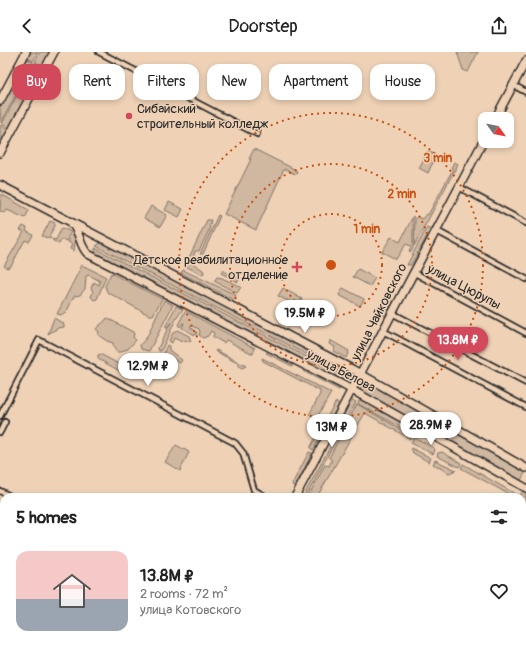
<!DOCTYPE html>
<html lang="en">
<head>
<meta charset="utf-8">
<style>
  body { margin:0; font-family:Pangolin,sans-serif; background:#f2f2f2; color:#222; height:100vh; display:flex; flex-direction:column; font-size:15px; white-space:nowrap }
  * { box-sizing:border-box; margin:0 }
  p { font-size:13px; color:#767676 }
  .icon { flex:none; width:22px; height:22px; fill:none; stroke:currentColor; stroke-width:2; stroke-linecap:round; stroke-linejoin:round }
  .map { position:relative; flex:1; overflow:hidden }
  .drawer { position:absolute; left:0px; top:441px; width:526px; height:156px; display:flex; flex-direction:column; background:#fff; border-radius:12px 12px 0 0; box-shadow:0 2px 6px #0003 }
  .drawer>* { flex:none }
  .banner { position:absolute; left:12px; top:12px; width:502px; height:36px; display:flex; gap:8px }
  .needle { width:26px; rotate:123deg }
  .fabs { position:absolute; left:478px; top:60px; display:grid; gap:8px }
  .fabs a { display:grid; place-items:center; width:36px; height:36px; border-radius:8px; background:#fff; box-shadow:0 2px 6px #0003; font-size:20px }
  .price { position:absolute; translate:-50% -34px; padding:0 9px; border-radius:14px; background:#fff; color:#222; font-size:13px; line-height:26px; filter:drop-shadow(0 1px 2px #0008) }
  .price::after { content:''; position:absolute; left:50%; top:24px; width:12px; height:9px; margin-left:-6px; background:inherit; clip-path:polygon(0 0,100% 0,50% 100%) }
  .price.current { background:#d1495b; color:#fff }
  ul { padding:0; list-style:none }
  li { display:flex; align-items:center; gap:12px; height:100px; padding:0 16px }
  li+li { border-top:1px solid #e0e0e0 }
  li span { display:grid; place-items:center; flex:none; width:112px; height:80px; border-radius:12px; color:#555 }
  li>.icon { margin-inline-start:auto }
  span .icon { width:48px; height:48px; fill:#fffc; stroke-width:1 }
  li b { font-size:17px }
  h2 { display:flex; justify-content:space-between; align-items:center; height:48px; padding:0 16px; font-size:17px }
  .pill { padding:0 14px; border-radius:12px; background:#fff; box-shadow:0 2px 6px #0003; font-size:14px; line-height:36px }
  .pill.current { background:#d1495b; color:#fff }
  header { display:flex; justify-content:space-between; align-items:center; height:52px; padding:0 16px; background:#fff; font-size:18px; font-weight:600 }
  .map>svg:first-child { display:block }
  .green { fill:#cfb7a0; stroke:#7d7166 }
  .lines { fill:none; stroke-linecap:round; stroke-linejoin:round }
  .street-casing { stroke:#2b2b2b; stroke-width:8 }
  .secondary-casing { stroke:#2b2b2b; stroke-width:10 }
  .street { stroke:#efd2b6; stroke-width:4.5 }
  .secondary { stroke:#efd2b6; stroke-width:7 }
  .ring { fill:none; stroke:#cc5211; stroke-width:2; stroke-dasharray:2 4 }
  .poi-dot { fill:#d1495b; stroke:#efd2b6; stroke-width:1.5 }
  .labels { text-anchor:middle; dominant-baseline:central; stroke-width:3; stroke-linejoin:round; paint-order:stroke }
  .poi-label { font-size:13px; fill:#2b2b2b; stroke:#efd2b6; text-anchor:start }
  .street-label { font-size:13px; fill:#2b2b2b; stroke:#efd2b6 }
  .centre { fill:#cc5211; stroke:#efd2b6; stroke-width:2 }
  .ring-label { font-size:12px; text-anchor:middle; font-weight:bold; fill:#cc5211; stroke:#efd2b6; stroke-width:3; stroke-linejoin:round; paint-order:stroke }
</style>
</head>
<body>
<header><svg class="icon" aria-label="back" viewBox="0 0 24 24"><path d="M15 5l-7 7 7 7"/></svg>Doorstep<svg class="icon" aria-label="share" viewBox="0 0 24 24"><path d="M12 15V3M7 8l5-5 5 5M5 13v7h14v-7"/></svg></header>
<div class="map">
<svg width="526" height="597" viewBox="0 0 526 597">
  <rect width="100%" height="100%" fill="#efd2b6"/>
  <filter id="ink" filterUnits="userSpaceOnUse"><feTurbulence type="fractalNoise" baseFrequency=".025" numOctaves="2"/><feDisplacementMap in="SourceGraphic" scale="8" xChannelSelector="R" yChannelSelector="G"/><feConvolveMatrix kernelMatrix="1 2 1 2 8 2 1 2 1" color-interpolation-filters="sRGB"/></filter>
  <g filter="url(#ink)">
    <!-- green -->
    <path class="green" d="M29,0H38L33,9L26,5Z
      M40,0H50L43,14L35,10Z
      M457,0H478L468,20L463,18Z
      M25,6L33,10L1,71L0,55Z
      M34,11L42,15L10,77L2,72Z
      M1,73L9,79L0,96V76Z
      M254,97L296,118L297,121L295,122L284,117L256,178L224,162L251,107H249Z
      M428,99L436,103L428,121L419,116Z
      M454,110L458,112L414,194L415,166L417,165L422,167L426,162L428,163L453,117L451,116Z
      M1,142L29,158L25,166L7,158L5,161L0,159Z
      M169,150L183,157L179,165L165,158Z
      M151,154L167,163L160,175L144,166Z
      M218,163L220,164L203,202H200Z
      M413,164V196L411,200L409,199L411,194L406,192L396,207L382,200L391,185L400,190Z
      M207,168H211L209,178L199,199H195L192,211L203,218L204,220L203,223L185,214Z
      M50,169L55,171V174L49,184L51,186L50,187L42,184Z
      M23,174L27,176L26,179L33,183L29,190L25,188L11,214L7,216L4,214L24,180L20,178Z
      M427,175L431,177L411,213H407Z
      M63,176L71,180L66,189L62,187L59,192L52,188L53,187L56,188L61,177Z
      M73,181L76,184L74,199L70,197L72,192L68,190Z
      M102,190L350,318L347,323L96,194Z
      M95,196L346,325L343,330L96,204Z
      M82,213L106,225L97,247L94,248L91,245L93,240L91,236L94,230L99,233L100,229L89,223L86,224L85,237L80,243L74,244L67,259L61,263L57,262Z
      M358,217L375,226L370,234L353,225Z
      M183,218L236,243L234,248L181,221Z
      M222,218L239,227L238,230L221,221Z
      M111,221L162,247L153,263H149L107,240L105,234Z
      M217,225L222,226L241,235L237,241L214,229Z
      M283,236L302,247L298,254L278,244Z
      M343,236L364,247L360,254L339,243Z
      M164,248L173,253L149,299L141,297L140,293L147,285Z
      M389,248L392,250L385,264L381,262Z
      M176,254L183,257L176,267L161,299H159L158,296L171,270L167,276L165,275Z
      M188,256L256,292L257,294L187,257Z
      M185,259L255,296L253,302L226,288L224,291L213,285L214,281L211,279L208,284L203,286L199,283L200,280L199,277L191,273L190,275L196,279L197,282L195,283L182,276L184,271H183L180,275L178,273Z
      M54,266L64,272V275L58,276L48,282Z
      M107,266L133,280L134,282L133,285L136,288L128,297L124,298L122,300H117L113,295V291L107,289L98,283L99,280L96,277C100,272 104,271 107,266Z
      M177,278L189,284L191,289L190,290L184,288L182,290L174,286L172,291L169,289L172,282Z
      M330,288L349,299L346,306L333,299L335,295L329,292Z
      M167,293L169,294V298L182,308L180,311L167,304L164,300Z
      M216,298L246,314L242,316L239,314V312L215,299Z
      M269,299L293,311L292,314L266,301Z
      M100,302L130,318L131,320L130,322L127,323L98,307V303Z
      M139,303L146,305L138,322L135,324L132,322V316Z
      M262,306L331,341L315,369L313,368V366L309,363L320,342V339L263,309Z
      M304,316L341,335L339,338L303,319Z
      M365,328L526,419L520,430L359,339Z
      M361,345L415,378L413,382L362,354L358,351Z
      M351,347L356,350L306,445H303L345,367L343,362Z
      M337,350L339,353L330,369H328L326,367L335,351Z
      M357,352L412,384L410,387L365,361L317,445H308L325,413L329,414L332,408L329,406Z
      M325,369L327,373L313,398L310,396Z
      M414,385L434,396L435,399L433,402L411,391Z
      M176,393L189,400L180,419L165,410Z
      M411,396L431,406L429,410L413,401Z
      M309,400L312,401L295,435L293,434L292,432Z
      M442,400L461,411L459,415L437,404L438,401Z
      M435,408L456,418L449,421L433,412Z
      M463,412L519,444L524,438L526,441V525L522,531L526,534V597H434L436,593H522V445H514L461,416Z
      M221,593H259L267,597H218Z
      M267,593H295L293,597H274Z
      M383,593H423L419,597H391Z"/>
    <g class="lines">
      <defs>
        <path id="street" d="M99,0L257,82
          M513,33L526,40
          M459,135L526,171
          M435,178L526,227
          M413,220L526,281
          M392,261L526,331
          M383,279L526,355
          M0,364L39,288L235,391L243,401L254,438L266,445
          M0,380L5,370
          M0,439L12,445
          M261,593L268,597
          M291,593L298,597"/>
        <path id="secondary" d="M0,49L26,0
          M495,67L526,9
          M0,101L54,0
          M0,133L352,317L526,416
          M72,172C81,181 79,194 88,202L343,333L526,436
          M295,445L485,86
          M214,597L216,593"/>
      </defs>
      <!-- street casing -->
      <use href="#street" class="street-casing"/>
      <!-- secondary casing -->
      <use href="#secondary" class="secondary-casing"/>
      <!-- street -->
      <use href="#street" class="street"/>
      <!-- secondary -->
      <use href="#secondary" class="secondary"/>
    </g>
  </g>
  <!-- distance rings -->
  <g class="ring">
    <circle cx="331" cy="213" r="51"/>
    <circle cx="331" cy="213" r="101"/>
    <circle cx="331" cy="213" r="152"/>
  </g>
  <!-- markers -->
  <g class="poi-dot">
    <circle cx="129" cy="64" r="4"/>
    <path d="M295 209h4v4h4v4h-4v4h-4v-4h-4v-4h4z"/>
  </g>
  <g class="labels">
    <!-- poi labels -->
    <g class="poi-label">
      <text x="137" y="57">Сибайский<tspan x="137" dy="15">строительный колледж</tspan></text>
      <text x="288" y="208" text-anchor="end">Детское реабилитационное<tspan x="288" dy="15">отделение</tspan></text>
    </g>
    <!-- street labels -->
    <g class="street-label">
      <text transform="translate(464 235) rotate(28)">улица Цюрупы</text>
      <text transform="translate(379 260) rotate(-63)">улица Чайковского</text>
      <text transform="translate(341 319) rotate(28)">улица Белова</text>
    </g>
  </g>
  <circle cx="331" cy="213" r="6" class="centre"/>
  <g class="ring-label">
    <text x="438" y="110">3 min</text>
    <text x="402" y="146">2 min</text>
    <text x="367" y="181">1 min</text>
  </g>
</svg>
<div class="fabs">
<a><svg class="needle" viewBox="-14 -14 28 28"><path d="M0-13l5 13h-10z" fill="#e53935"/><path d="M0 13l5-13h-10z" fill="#767676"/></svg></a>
</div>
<b class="price" style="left:305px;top:282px">19.5M ₽</b>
<b class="price current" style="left:458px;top:309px">13.8M ₽</b>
<b class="price" style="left:148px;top:335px">12.9M ₽</b>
<b class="price" style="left:431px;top:394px">28.9M ₽</b>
<b class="price" style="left:332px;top:396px">13M ₽</b>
<div class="banner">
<a class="pill current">Buy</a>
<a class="pill">Rent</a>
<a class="pill">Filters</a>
<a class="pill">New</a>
<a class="pill">Apartment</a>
<a class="pill">House</a>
</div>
<section class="drawer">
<h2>5 homes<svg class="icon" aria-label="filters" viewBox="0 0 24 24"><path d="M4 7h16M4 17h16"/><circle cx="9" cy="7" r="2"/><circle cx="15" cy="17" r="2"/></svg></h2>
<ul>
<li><span style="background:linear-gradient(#f6c9c9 60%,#9aa5b1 0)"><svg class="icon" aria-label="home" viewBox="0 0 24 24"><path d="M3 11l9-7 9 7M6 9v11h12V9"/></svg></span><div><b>13.8M ₽</b><p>2 rooms · 72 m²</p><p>улица Котовского</p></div><svg class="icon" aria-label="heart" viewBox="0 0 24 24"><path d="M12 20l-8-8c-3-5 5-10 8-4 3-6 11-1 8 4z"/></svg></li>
</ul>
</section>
</div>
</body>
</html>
